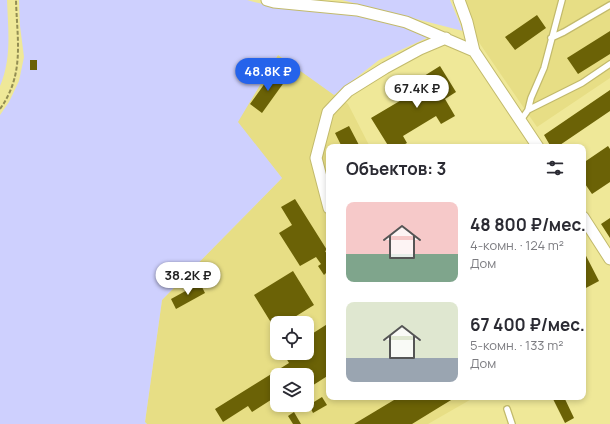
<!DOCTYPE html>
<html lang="ru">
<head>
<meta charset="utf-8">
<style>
  body { margin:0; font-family:Manrope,sans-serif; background:#f7f7f7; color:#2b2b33; height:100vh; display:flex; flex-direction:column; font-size:15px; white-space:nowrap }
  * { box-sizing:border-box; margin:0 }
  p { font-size:13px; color:#7c7c81 }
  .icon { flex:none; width:22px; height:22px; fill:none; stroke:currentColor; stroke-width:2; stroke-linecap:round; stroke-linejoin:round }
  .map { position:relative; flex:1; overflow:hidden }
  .drawer { position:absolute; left:326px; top:144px; width:260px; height:256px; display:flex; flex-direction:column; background:#fff; border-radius:8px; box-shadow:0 2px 6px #0003 }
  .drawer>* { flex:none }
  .fabs { position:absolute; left:270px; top:316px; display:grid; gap:8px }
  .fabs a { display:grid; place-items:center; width:44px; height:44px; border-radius:8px; background:#fff; box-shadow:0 2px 6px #0003; font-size:20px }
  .price { position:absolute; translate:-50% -34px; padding:0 9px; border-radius:14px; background:#fff; color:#222; font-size:13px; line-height:26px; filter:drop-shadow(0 1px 2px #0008) }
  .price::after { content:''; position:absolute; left:50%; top:24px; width:12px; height:9px; margin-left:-6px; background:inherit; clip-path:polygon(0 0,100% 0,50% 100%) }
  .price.current { background:#2563eb; color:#fff }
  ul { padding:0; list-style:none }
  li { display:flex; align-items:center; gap:12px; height:100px; padding:0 20px }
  li span { display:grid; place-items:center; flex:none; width:112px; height:80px; border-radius:8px; color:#555 }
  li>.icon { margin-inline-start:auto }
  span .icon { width:48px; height:48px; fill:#fffc; stroke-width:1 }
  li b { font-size:17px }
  h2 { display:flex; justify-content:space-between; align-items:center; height:48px; padding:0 20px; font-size:17px }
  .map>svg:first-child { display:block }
  .built { fill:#e7de85; fill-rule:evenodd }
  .green { fill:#ced0fe }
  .building { fill:#6b6206 }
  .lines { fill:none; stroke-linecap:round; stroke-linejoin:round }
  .lane-casing { stroke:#c2ba6c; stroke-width:8 }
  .street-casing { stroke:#c2ba6c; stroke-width:13 }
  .path { stroke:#938e53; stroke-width:2; stroke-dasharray:4 2; stroke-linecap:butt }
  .lane { stroke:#fff; stroke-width:5.5 }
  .street { stroke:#fff; stroke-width:11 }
</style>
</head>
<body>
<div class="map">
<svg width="610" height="424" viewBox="0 0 610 424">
  <rect width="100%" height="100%" fill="#efe898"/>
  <!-- built -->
  <path class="built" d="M465,0H610V78L537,127L478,41Z
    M278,55L348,104L370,147H329V397H475L428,424H147L145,422L162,300L282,178L237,122ZM277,323H307V353H277ZM277,375H307V405H277Z"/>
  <!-- green -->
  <path class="green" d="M0,0H7C8,28 12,59 0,86Z
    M19,0H247C281,10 312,9 347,14C375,18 403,26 429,37L379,60L334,95L278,55L238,122L282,178L162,300L145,422L147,424H0V115L9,102L19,81L24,57L20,26Z
    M342,0H450L463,31Z"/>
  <!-- building -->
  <path class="building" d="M537,15L546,28L515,50L505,37Z
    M610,31V54L578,74L567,58Z
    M30,60H37V70H30Z
    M440,66L456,92L445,99L455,116L441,124L436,116L403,136L407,143L400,147H389L371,118L420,89L416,81Z
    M273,72L285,81L262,113L250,104Z
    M610,90V111L557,147H551L544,135Z
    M349,126L360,147H342L335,133Z
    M608,146L610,149V182L592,194L583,181V163Z
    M295,199L327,250L325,251L329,257V277L326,273L324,275L318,266L321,264L316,257L300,266L279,233L292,225L281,207Z
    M610,218V238L601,224Z
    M583,250L599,281L584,289L583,287Z
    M293,271L314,305L285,323H277V328L275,329L254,295Z
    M200,283L205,293L176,309L171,299Z
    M329,323V375L307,389V375H277V396L252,412L248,406L223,422L215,409L289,363L283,353H307V337Z
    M322,397L327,405L313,413L309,405Z
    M399,397H456L412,424H354Z
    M552,397H564L574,418L565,423Z
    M294,412L301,424H293L288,416Z"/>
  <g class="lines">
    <defs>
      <path id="lane" d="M551,38L564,32L610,5
        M528,110L582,83L610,64
        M521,120L528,110L531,98L544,68L562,0
        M507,409L512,424"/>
      <path id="street" d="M267,0L274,2L357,10L406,22L474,51
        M459,0L467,22L474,51L538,147
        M329,208L316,158L328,112L348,91L385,68L420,49L446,38
        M583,217L610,259"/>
    </defs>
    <!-- lane casing -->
    <use href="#lane" class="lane-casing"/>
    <!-- street casing -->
    <use href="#street" class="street-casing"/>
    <!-- path -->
    <path class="path" d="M0,109C25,74 17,40 16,0"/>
    <!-- lane -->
    <use href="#lane" class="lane"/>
    <!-- street -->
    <use href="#street" class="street"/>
  </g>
</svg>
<div class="fabs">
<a><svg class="icon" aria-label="locate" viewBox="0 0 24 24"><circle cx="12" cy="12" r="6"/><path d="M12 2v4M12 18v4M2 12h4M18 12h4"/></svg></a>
<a><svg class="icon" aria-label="layers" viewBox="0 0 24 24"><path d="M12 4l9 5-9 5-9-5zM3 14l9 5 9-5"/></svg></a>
</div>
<b class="price current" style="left:268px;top:92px">48.8K ₽</b>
<b class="price" style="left:417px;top:109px">67.4K ₽</b>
<b class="price" style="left:188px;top:296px">38.2K ₽</b>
<section class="drawer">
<h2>Объектов: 3<svg class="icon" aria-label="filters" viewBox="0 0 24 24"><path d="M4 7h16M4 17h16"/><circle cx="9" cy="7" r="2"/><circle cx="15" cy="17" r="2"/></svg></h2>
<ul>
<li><span style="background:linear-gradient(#f6c9c9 65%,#7fa58c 0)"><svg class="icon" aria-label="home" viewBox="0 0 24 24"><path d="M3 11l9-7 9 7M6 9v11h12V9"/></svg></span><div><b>48 800 ₽/мес.</b><p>4-комн. · 124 m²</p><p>Дом</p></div></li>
<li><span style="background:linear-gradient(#dfe7d0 70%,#9aa5b1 0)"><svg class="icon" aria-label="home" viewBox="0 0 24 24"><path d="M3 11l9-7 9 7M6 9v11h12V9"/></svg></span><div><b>67 400 ₽/мес.</b><p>5-комн. · 133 m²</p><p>Дом</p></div></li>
</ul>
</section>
</div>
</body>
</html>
